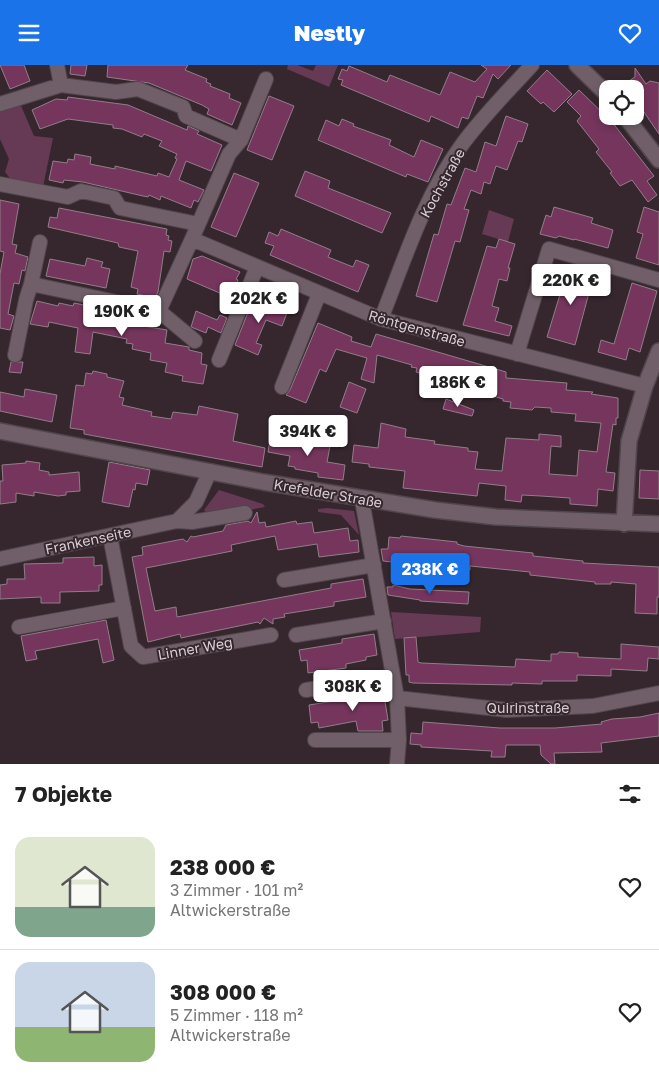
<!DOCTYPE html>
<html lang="de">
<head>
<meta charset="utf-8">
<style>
  body { margin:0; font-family:"Golos Text",sans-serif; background:#f6f6f6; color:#222; height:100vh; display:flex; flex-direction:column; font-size:19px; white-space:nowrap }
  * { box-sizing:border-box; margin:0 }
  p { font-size:16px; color:#767676 }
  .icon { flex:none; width:28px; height:28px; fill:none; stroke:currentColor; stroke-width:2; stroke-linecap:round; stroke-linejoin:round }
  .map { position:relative; height:699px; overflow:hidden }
  .side { display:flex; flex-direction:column; background:#fff; flex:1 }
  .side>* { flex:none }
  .tools { position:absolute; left:599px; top:15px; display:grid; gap:10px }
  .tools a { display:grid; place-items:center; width:45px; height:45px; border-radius:10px; background:#fff; box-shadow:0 2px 8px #0003; font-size:25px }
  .price { position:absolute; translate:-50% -42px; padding:0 11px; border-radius:5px; background:#fff; color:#222; font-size:16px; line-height:32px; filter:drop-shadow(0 1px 2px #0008) }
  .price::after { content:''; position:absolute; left:50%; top:30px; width:15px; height:11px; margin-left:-8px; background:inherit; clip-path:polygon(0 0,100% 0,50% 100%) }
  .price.on { background:#1a73e8; color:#fff }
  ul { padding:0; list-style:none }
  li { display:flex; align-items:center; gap:15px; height:125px; padding:0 15px }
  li+li { border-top:1px solid #e0e0e0 }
  li span { display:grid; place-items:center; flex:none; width:140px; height:100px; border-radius:15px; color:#555 }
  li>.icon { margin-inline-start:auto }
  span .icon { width:60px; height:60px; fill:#fffc; stroke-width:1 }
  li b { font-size:21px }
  h2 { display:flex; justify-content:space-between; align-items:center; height:60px; padding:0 15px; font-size:21px }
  header { display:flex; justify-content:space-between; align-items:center; height:65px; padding:0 15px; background:#1a73e8; color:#fff; font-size:22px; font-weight:800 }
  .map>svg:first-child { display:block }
  .green { fill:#663a54 }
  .building { fill:#75355d; stroke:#907e88 }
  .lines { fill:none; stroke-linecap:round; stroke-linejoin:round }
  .street-casing { stroke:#51454c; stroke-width:16 }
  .secondary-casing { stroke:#51454c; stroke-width:18 }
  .street { stroke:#705f68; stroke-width:14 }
  .secondary { stroke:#705f68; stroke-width:15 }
  .labels { text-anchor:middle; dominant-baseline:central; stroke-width:4; stroke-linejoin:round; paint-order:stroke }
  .street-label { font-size:14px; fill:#d8ced3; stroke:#36272f }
</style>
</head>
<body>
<header><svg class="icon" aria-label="menu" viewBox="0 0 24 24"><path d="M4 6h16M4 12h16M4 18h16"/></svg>Nestly<svg class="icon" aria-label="heart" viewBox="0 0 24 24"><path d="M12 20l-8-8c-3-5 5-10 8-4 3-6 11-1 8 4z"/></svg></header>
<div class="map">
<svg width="659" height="699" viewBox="0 0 659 699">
  <rect width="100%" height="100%" fill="#36272f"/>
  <!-- green -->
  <path class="green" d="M288,0H297L313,6L316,0H338L329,22L287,4Z
    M19,36L34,71L53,73L43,122L12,116L5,107L9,94L0,74V45Z
    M489,145L514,154L508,177L482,169Z
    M219,425L263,439L265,442L212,452L204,445Z
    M327,443L354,446L359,470L341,450L318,447V444Z
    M391,547L481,552L480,567L395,574Z"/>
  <!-- building -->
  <path class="building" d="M0,0H24L30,16L10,24Z
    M71,0H87L85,11L70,9Z
    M108,0H188L185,5L207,14L206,17L211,19L210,21L230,29L229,33L241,38L232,60L207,49L209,44L202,40L149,18L107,12Z
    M481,0H511L498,14L493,9L483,33L477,31L468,54L462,52L458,63L431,51L429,57L341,20L343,15L338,14L342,4L347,6L349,1L387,17L390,10L440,30L450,7L475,17L487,4Z
    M635,3L646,19L650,16L659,18V69L635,34V24H617L635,12Z
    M547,5L572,29L554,47L543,37L541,39L527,26Z
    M579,25L612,57L654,111L647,116L657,130L648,137L632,115L620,121L610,108L612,107L596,87L599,84L577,56L581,51L567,37Z
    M269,31L294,41L272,95L247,85Z
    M68,32L128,40L187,65L188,61L199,66L197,69L222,80L211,106L186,96L179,115L204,125L198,137L194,135L191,143L161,131L160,135L149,130L148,132L143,131L83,117L64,115L63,118L49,115L53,96L67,98L68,94L74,95L75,89L91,92L90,99L115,104V101L157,111L158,108L169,112L177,94L175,93L177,89L159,81L162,76L144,69L142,72L122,64L113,63V60L68,54L40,64L32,45L56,34L67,35Z
    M506,51L528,59L522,77L518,76L507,105L496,101L490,119L484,117L481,129L471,125L464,144L469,145L460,177L455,176L437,237L416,231L434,169L438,170L447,139L451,140L465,103L476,107L485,77L496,81Z
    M342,54L354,59L353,61L391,75L389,80L414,92L421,75L443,84L428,117L407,109L406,112L318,75L326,55L339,61Z
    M305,106L330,116L328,123L391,148L382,168L295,131Z
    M234,108L259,118L236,172L211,162Z
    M0,135L19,139L12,179L17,180L15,188L28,192L25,206L22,205L19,219L14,218L8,249L14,251L10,265L0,263V209L4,187L0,186Z
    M554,142L593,153L591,158L613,165L608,183L574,174V175L559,171L556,173L540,169L546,150L551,152Z
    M644,142L659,147V200L636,193L643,169L637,167Z
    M59,143L167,164L166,170L169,171L168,175L172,176L170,187L164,186L158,227L155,233L137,229L138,224L131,222L138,186L119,182L118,178L48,162L50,152L57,153Z
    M281,164L331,185L328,192L353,202L356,195L369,200L358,227L270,190L274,181L265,178L269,167L278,171Z
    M499,174L515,179L508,203H510L507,216L499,214L492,241L499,243L495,256L512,261L509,271L463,260L487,181L496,183Z
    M202,191L240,207L236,214L238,215L229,232L187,214L193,194Z
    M87,193L103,197L101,202L110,204L106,223L46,211L50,194L85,201Z
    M569,200L594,209L575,280L547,272Z
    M632,218L657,226L640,287L629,283L626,295L598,287L601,275L614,279Z
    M254,232L288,245L282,261L266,255L256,278L262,280L258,290L235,280Z
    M37,236L58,241L59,238L73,241L74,238L99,243L98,245L132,253L131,259L167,265L165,278L189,282V285L202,288L201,299L207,300L203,319L182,316L183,311L165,307L167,298L150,295L151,288L132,284L133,279L126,278L127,274L93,267L90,289L75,287L78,263L49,257L48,262L30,259Z
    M196,246L217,255L220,250L227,253L221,268L208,262L206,268L191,262Z
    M318,258L352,272L351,276L371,282L376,269L506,307V313L567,318L566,325L593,327L591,329L618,333V353H616V360L613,359L606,407L615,408L613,426L598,424L597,441L570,439V433L541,431L522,430L521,437L505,435L506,421L479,418L477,431L403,423L405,406L369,402V399L352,397L354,380L378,383L381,358L406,364L405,372L435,376L434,379L468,383V386L478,387L475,404L502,406L506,373L539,375V369L561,371V382L551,381L549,409L577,411L579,385L597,387L601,358L575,356L576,349L551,347V343L535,342L532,345L510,343L511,337L503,336V334L473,325L474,320L463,317L464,315L436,307L435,313L416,307L417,303L411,302L412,300L377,290L374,318L361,314L367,293L336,284L326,307L320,304L306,338L286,330L290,325Z
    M11,297H23L21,308L9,307Z
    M93,306L107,309V312L124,316L119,332L124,333L122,340L152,347L151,351L171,354L173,347L197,350L199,341L238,349L233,376L265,383L262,402L84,369V365L70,363L76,320L84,321L86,308L92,309Z
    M349,317L366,324L357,348L340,342Z
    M25,324L57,330L52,357L0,346V327L24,332Z
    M446,334L474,345L472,351L443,344Z
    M283,372L330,381L327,397L345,400L343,415L318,412V408L295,404V402L288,401L290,391L268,387L270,375L283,377Z
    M26,396L40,398L39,405L49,407V410L79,407L80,426L66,427V430L58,431L34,427V431L16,428V437L0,439V416H3L2,400L26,398Z
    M109,397L150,405L147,420L136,418L135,425L133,424L129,442L102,437Z
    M640,405L659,406V434L639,433Z
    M257,447L259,458L265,457L266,462L296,456L297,459L312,457L314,468L348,463L350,476L358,475L359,487L319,492L317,479L278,485L275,471L231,480L232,486L146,503L155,546L176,542L177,552L331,523V519L363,514L366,532L334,537V541L284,549L285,552L273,554V559L264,553L260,559L258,557L181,573L180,569L148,577L132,492L143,490L142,482L183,474L187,477L191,471L193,472L223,466L226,460L248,456L251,458Z
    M401,471L457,477V479L464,481L533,488V491L583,496V498L659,502V532H657V549L635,548L636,519L611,517V519H595V517L530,510V507L470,501V505L444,502L445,497L420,494L419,500L383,496L381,484H388L389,472L400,473Z
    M94,492V501L102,500V520H99V526L60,527V538H41V532L0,534V520L7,519V514H25L24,499L63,498V493Z
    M393,520L410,524L469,527L468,539L420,536V535L388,530L387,522H393Z
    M106,555L114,595L103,598L98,574L35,586L37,594L26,596L21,571Z
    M374,569L377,590L366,592V595L346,599V603L308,608L307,595L301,596L299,585L342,578V574Z
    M416,572L418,597L421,598L515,602L516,594L551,596V589H558L559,587L578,588V592L621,594V579L659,582V594L648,593L647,606L611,604V611L577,610V616H542V619L512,618V620L413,618L409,617V610H406L404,573Z
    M383,624L388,655L382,656L383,666H358L356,656L319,663L318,657L311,658L309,640L353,633L352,629Z
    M659,648V671L601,678L602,687L554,688L555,699H551L541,690L540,680H506L505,692H491L492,686L421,682V680L410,679L411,668L422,669L423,657L500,663H555L602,659L601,657L612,654L640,652Z"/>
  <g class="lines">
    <defs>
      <path id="street" d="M57,0L61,20
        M266,14L241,75L229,89L192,174L381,254L645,321
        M0,39L61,20L116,27L138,24L183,42L186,51L241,75
        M0,119L68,132L81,126L114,133L120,143L198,159
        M31,219L40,177
        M159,246L195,276
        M381,254C404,196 424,132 461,81C482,52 508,26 532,0
        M517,289L549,184L659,215
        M15,290L26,235L31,219L159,246L192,174
        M219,295L257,202
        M282,322L319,229
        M362,435L397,633L399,675L397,699
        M177,456L192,457L245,448
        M110,471L131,581L143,592L271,570
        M0,494L177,456L196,437L210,406
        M284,515L374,500
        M19,562L124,543
        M296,570L384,556
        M306,625L393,611
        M397,633L507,645L593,641L659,628
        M315,675H399"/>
      <path id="secondary" d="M577,0L608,30
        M625,51L659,95
        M0,366L263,417L435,445L496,452L659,459
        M624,459L629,376L645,321L659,286"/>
    </defs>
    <!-- street casing -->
    <use href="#street" class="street-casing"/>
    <!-- secondary casing -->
    <use href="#secondary" class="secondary-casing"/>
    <!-- street -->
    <use href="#street" class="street"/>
    <!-- secondary -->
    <use href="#secondary" class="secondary"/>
  </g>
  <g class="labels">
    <!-- street labels -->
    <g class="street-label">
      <text transform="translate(442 118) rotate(-61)">Kochstraße</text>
      <text transform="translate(417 263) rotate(16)">Röntgenstraße</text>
      <text transform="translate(328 428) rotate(10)">Krefelder Straße</text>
      <text transform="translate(88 475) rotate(-12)">Frankenseite</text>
      <text transform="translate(195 583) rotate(-10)">Linner Weg</text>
      <text x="528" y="642">Quirinstraße</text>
    </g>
  </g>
</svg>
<div class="tools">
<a><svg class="icon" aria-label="locate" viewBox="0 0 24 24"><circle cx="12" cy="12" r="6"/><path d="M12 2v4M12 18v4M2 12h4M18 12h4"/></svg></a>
</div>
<b class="price" style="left:571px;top:241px">220K €</b>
<b class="price" style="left:259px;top:259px">202K €</b>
<b class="price" style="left:122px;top:272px">190K €</b>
<b class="price" style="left:458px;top:343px">186K €</b>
<b class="price" style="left:308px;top:392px">394K €</b>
<b class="price on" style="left:430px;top:530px">238K €</b>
<b class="price" style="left:353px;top:647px">308K €</b>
</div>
<section class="side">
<h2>7 Objekte<svg class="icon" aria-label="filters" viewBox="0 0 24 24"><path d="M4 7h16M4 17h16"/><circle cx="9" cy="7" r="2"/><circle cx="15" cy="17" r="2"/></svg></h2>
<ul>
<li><span style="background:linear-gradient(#dfe7d0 70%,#7fa58c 0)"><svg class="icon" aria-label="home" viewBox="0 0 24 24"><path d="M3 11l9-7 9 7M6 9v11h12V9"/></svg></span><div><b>238 000 €</b><p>3 Zimmer · 101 m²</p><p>Altwickerstraße</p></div><svg class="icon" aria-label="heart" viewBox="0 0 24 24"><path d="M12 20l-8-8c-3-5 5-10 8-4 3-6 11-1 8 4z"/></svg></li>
<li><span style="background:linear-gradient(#c9d6e8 65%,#8fb573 0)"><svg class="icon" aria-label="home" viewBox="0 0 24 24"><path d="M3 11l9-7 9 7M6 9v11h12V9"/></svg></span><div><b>308 000 €</b><p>5 Zimmer · 118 m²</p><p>Altwickerstraße</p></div><svg class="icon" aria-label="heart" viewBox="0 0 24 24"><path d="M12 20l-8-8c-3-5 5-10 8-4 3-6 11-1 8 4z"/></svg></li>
</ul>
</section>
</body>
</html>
